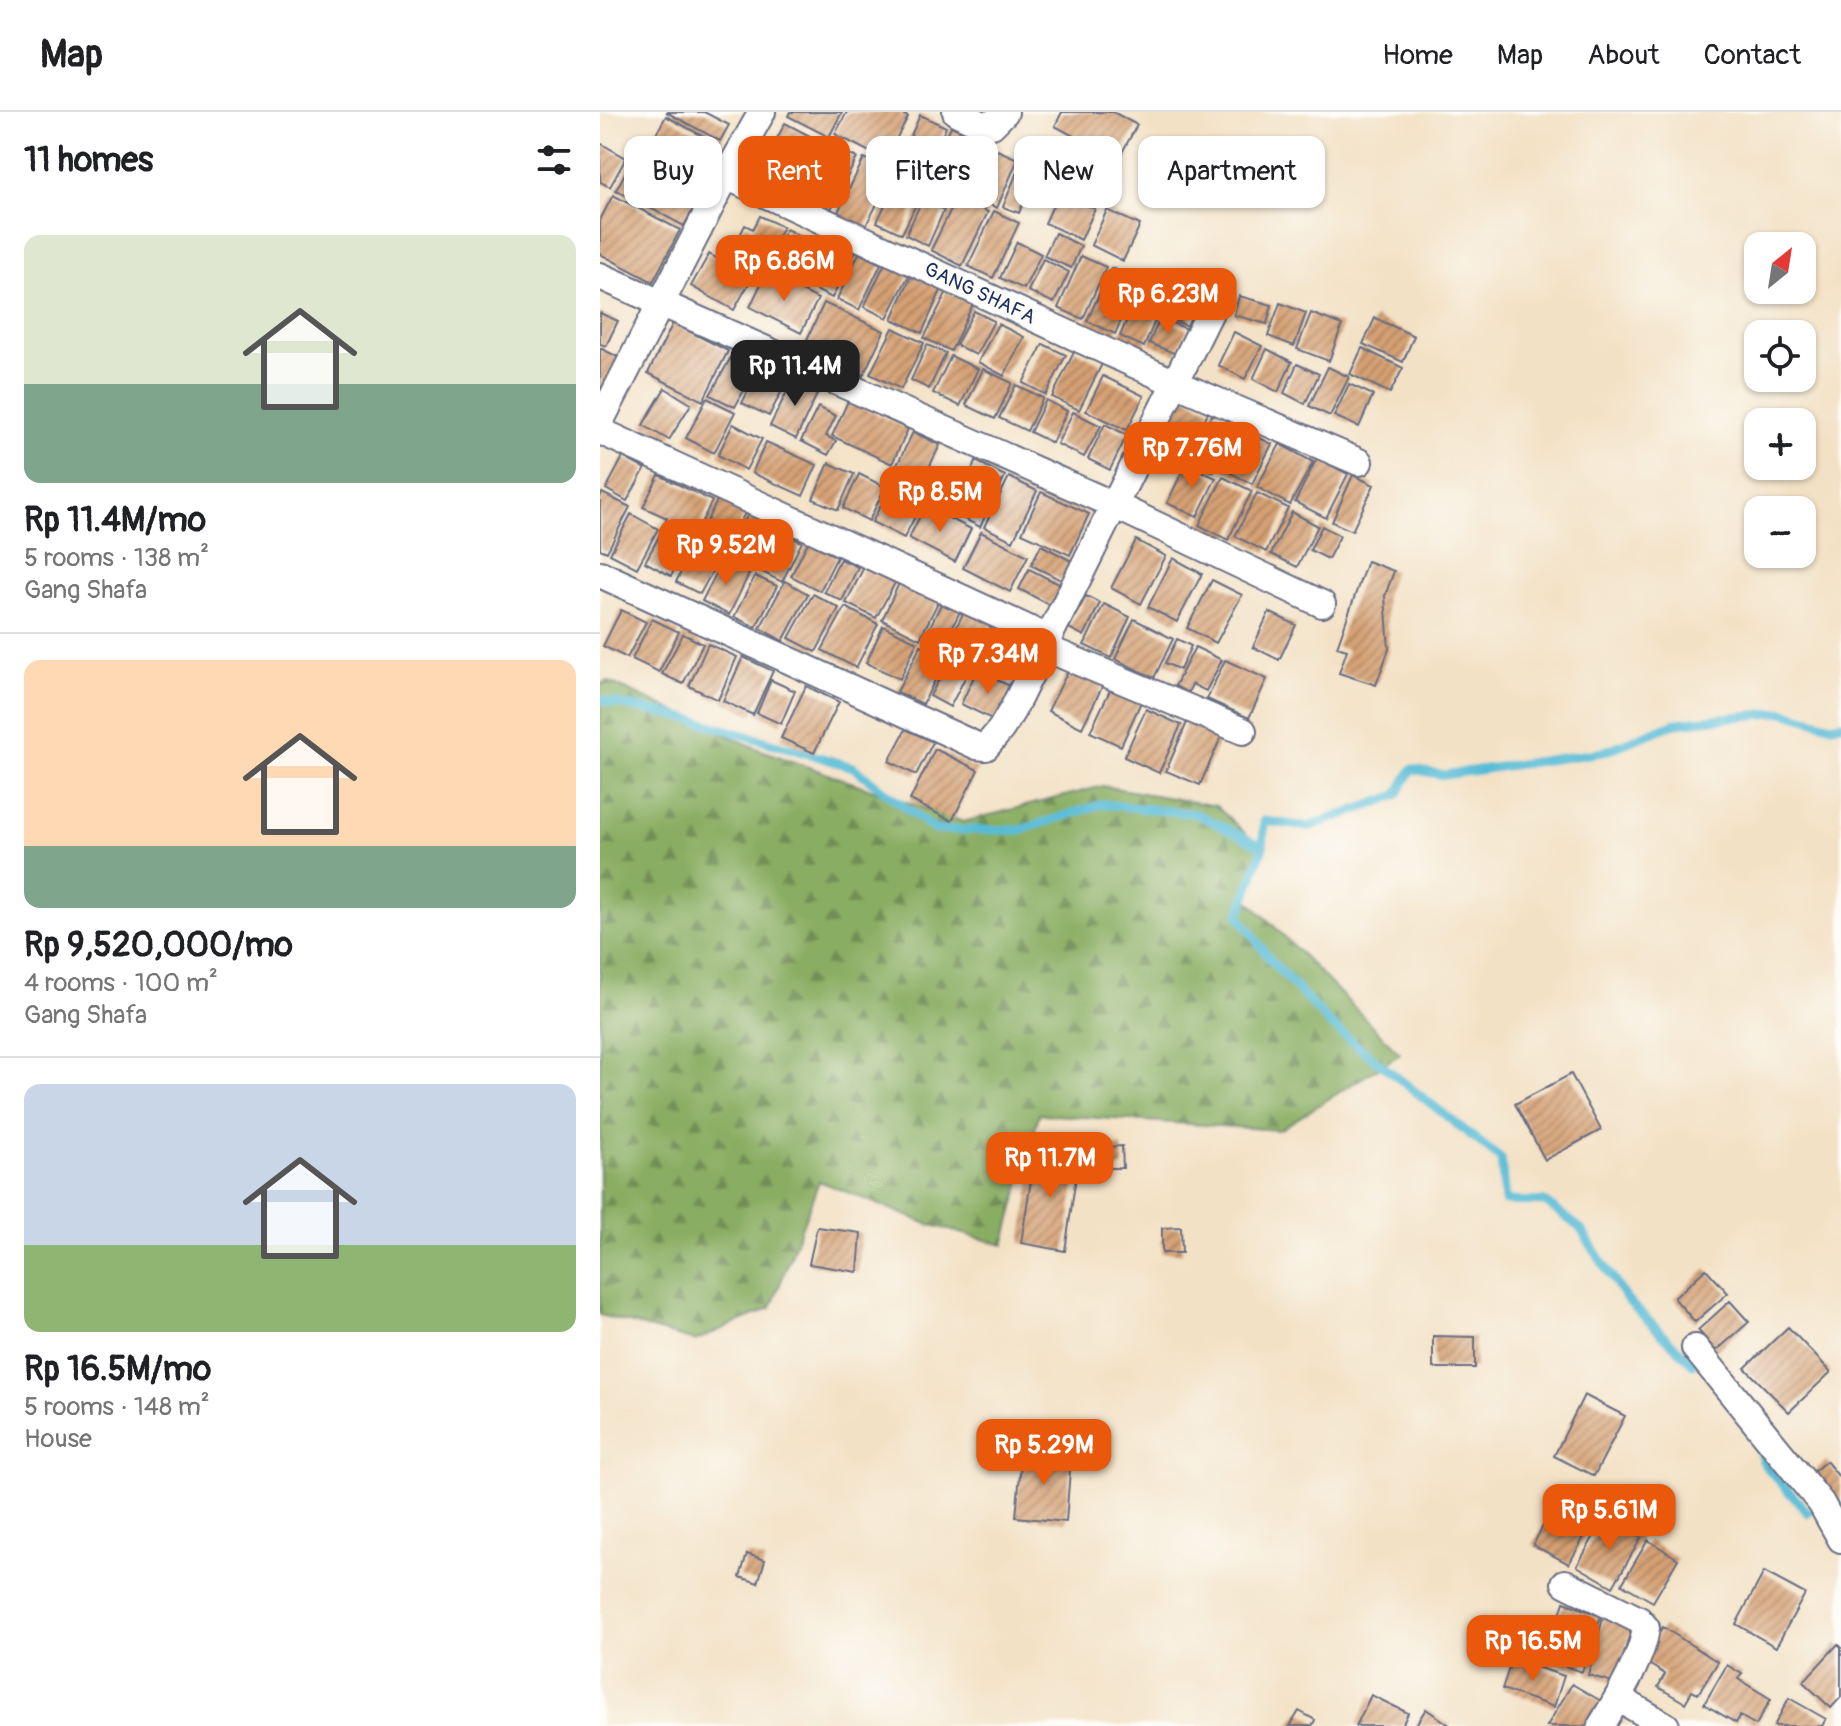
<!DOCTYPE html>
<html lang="en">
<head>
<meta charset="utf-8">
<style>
  body { margin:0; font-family:Pangolin,sans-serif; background:#f6f6f6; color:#202124; height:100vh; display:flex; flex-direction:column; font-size:30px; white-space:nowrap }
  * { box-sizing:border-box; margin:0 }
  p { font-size:26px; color:#757577 }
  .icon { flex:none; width:44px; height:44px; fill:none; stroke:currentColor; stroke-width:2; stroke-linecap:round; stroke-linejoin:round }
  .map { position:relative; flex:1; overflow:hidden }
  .details { display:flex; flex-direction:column; background:#fff; width:600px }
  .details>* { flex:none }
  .banner { position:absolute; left:24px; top:24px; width:760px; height:72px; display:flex; gap:16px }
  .needle { width:52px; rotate:30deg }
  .tools { position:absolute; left:1144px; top:120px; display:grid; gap:16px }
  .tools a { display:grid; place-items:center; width:72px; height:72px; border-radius:16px; background:#fff; box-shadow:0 2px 6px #0004; font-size:40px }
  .price { position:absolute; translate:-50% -68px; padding:0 18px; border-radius:16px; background:#ea580c; color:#fff; font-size:26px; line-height:52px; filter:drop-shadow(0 2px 4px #0008) }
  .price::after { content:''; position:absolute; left:50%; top:48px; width:24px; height:18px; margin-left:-12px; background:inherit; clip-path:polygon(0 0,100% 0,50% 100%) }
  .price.current { background:#222; color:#fff }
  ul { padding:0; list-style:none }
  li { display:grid; align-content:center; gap:16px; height:424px; padding:0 24px }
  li+li { border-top:2px solid #e0e0e0 }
  li span { display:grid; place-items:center; height:248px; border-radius:16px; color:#555 }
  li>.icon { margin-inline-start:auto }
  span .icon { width:144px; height:144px; fill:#fffc; stroke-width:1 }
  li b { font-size:34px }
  h2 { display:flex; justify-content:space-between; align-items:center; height:96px; padding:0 24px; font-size:34px }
  .pill { padding:0 28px; border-radius:16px; background:#fff; box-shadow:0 2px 6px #0004; font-size:28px; line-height:72px }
  .pill.current { background:#ea580c; color:#fff }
  header { display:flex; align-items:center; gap:48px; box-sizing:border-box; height:112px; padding:0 40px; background:#fff; border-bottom:2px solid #e0e0e0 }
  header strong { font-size:38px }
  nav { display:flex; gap:44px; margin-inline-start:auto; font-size:28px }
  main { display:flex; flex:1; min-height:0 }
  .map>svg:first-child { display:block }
  .forest { fill:url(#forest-firs); stroke:#526e60; stroke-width:2 }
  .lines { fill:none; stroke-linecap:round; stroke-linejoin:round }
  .stream { stroke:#57bbd6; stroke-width:9 }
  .building { fill:url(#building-hatch) }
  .street-casing { stroke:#676d82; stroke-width:30 }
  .street { stroke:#fff; stroke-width:26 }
  .labels { text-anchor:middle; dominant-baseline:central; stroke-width:6; stroke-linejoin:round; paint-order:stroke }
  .street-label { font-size:20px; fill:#1b2f5e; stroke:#fdfcf7 }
</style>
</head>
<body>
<header>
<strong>Map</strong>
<nav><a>Home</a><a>Map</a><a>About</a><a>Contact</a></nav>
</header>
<main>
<section class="details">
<h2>11 homes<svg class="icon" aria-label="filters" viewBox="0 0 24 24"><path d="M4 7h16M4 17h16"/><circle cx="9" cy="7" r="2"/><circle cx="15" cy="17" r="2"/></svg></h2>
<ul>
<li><span style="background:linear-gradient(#dfe7d0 60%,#7fa58c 0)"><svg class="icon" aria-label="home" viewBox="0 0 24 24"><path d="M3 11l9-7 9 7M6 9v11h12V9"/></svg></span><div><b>Rp 11.4M/mo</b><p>5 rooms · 138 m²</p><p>Gang Shafa</p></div></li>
<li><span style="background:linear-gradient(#ffd9b3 75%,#7fa58c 0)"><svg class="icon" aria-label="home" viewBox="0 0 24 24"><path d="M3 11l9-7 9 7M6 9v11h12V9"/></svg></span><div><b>Rp 9,520,000/mo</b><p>4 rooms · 100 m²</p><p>Gang Shafa</p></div></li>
<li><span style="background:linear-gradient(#c9d6e8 65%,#8fb573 0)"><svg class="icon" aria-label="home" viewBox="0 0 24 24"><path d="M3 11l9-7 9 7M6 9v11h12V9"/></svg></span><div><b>Rp 16.5M/mo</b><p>5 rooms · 148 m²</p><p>House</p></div></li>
</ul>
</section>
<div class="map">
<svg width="1241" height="1614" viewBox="0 0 1241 1614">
  <defs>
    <pattern id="forest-firs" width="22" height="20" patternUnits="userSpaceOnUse" patternTransform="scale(2)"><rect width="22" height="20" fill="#89ad62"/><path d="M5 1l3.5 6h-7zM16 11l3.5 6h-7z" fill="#6f8d54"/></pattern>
    <pattern id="building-hatch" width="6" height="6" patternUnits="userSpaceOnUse" patternTransform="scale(2)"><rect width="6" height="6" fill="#d5a073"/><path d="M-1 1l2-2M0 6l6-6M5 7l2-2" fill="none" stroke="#ac8362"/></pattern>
  </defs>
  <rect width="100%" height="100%" fill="#fdfcf7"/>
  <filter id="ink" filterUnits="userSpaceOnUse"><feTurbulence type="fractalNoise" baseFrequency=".0125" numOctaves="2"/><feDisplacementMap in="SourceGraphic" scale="16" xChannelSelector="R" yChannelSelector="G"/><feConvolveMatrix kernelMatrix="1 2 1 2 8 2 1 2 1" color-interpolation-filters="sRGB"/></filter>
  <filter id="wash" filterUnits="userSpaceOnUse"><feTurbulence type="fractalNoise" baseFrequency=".006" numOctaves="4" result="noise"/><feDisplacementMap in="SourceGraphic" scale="32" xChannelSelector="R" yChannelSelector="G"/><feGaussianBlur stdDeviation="1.8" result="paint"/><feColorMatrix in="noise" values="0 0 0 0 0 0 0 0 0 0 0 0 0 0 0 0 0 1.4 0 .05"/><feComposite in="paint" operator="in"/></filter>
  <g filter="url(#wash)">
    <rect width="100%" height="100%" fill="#f3e1c5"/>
    <!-- forest -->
    <path class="forest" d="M7,569L158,637L363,710L503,674L616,694L662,737L663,735L647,787L800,942L679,1018L439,1002L404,1133L328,1112L219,1069L171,1196L95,1229L0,1203V572Z"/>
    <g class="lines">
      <!-- stream -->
      <path class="stream" d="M0,588L90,607L253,655L335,718H420L502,692L597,702L663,735L664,709L708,715L756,698L797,683L812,657L844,663L1003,640L1076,611L1183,600L1232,614L1241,612
        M663,735L639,804L672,850L731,913L901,1047L905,1089L945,1090L980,1116L1026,1187L1093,1252
        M1153,1323L1165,1353L1208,1401"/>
    </g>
    <g id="blocks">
      <!-- building -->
      <path class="building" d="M66,0H104L129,13L120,29Z
        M190,0H242L229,25L188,4Z
        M247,0H298L308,5L285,48L235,22Z
        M462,0H513L537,13L518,48L455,14Z
        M320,3L346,15L324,67L297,55Z
        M66,4L119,33L93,80L40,51Z
        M185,11L227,33L200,85L158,64Z
        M351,14L381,28L358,79L328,66Z
        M0,31L26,46L10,75L0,70Z
        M383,32L418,47L397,96L363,81Z
        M232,34L257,46L230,99L205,86Z
        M423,45L440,51L419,101L403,95Z
        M264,46L293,60L265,116L237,102Z
        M31,50L99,86L84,114L16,78Z
        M297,68L322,80L302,122L277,110Z
        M459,80L495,97L481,128L445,111Z
        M13,83L80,118L53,170L0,142V108Z
        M357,85L388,100L362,154L331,138Z
        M322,88L344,98L328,134L306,123Z
        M507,98L540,113L523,149L491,133Z
        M394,99L419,111L393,166L368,154Z
        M160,104L183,115L161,157L131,141L145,113L153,117Z
        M186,117L212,130L193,168L167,155Z
        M455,121L481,134L471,156L444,144Z
        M220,123L255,141L232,186L197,169Z
        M417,130L441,142L424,177L400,166Z
        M259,141L281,152L259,198L237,187Z
        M109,142L152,166L134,198L91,174Z
        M481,144L506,155L483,207L458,196Z
        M443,147L469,160L454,191L428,179Z
        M285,151L309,163L287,206L264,195Z
        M511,156L539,168L515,222L487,209Z
        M166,161L218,187L201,221L150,195Z
        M312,162L342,176L322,221L292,207Z
        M543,169L567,180L544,235L520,224Z
        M347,179L373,192L351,239L324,226Z
        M571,181L597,192L587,214L561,203Z
        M639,184L672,193L667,212L634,203Z
        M224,191L284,219L263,264L203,236Z
        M680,191L706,201L694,234L668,224Z
        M374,199L394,209L376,243L356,233Z
        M0,201L18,209L6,234L0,232Z
        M711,201L742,213L729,249L697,237Z
        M560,206L587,217L576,242L549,231Z
        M775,206L814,224L803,250L763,232Z
        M73,211L128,239L103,289L48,261Z
        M398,212L424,225L404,264L378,250Z
        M293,216L324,231L301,277L270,262Z
        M634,220L662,234L645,267L618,253Z
        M443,232L466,243L446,283L423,271Z
        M327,233L346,241L329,277L311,268Z
        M0,236L26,249L9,282L0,277Z
        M762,236L803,256L790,281L750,262Z
        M667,237L692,250L678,280L653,267Z
        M475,238L502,252L479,298L452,285Z
        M351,244L378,257L360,294L333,281Z
        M131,245L155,258L135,295L110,283Z
        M163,250L190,263L169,304L142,291Z
        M697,252L719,262L705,292L684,281Z
        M728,255L749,265L730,304L709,294Z
        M383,257L412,271L395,307L366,293Z
        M503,264L544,284L527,318L486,299Z
        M194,265L219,278L196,327L170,314Z
        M749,272L773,283L759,315L734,304Z
        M416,273L443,286L427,319L399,306Z
        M65,276L91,292L69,328L43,313Z
        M584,284L610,297L584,347L558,334Z
        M107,286L135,300L114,341L86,326Z
        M446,288L467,299L452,331L430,320Z
        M248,289L308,317L292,352L232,324Z
        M218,295L236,304L226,324L236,329L228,343L201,329Z
        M614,299L638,311L614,360L589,348Z
        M473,300L501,314L484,345L457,332Z
        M133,312L162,327L146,358L118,343Z
        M505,312L527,323L510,358L488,347Z
        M643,318L672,332L652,372L623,357Z
        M313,320L340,333L322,370L295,357Z
        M166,330L217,353L203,384L152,361Z
        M680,332L713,350L690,393L657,375Z
        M23,345L45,357L27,389L6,377Z
        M717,346L748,362L726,406L695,390Z
        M376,349L405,364L380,415L351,400Z
        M229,351L254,362L238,398L213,387Z
        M586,352L616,366L597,405L567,391Z
        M259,362L285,375L269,409L243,396Z
        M59,363L112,389L92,430L63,416L67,406L43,395Z
        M753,363L774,373L752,419L732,410Z
        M409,365L437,379L413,429L384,415Z
        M623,365L652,379L628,428L599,413Z
        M289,377L321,393L304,426L272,410Z
        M441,380L489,402L470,443L422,421Z
        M2,381L30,395L7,440L0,437V385Z
        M657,381L688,396L666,440L635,424Z
        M119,385L146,399L124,442L97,428Z
        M325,394L371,417L355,450L309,426Z
        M149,400L177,414L156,457L127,443Z
        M692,400L718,414L697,455L671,442Z
        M31,402L58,417L37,456L10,442Z
        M722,414L740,424L728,447L710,438Z
        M62,419L88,434L71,464L45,450Z
        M180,419L202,430L182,470L160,459Z
        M381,420L428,444L410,480L363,456Z
        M536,428L566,444L541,492L511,476Z
        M208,430L237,445L220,479L191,464Z
        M441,433L477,452L467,471L431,453Z
        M93,436L118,449L100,482L76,470Z
        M124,446L150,460L129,503L102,489Z
        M573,446L602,462L577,510L548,495Z
        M240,447L258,455L242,489L224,480Z
        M767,449L794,459L785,484L789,537L776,573L739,561L747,538L737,535Z
        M264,455L295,471L276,506L246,491Z
        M429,457L465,475L456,496L419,477Z
        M155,464L177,474L156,515L134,505Z
        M612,468L642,483L616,531L587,516Z
        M185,469L208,482L183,529L160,516Z
        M300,469L339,488L320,527L282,508Z
        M213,482L239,496L216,540L189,526Z
        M486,484L500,491L484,524L469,516Z
        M343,488L361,497L343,536L324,527Z
        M504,492L530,505L511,546L484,533Z
        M245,495L278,512L256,556L222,538Z
        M366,495L394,509L373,555L344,541Z
        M21,498L46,510L27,546L3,534Z
        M669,500L696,513L679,548L653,535Z
        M52,507L79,520L59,560L32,547Z
        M534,507L573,527L554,566L515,547Z
        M402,511L435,527L416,568L382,551Z
        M283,514L317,530L300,567L266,551Z
        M83,522L103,532L83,572L62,562Z
        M577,527L591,534L580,558L565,551Z
        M108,532L137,545L118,588L89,574Z
        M321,533L346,546L323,592L297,580Z
        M595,535L622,548L606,579L592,572L588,581L575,574Z
        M143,545L173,559L153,603L123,589Z
        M625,548L667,567L649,606L607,587Z
        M346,554L366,564L350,595L330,584Z
        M469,557L503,573L482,616L448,599Z
        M377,558L416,577L400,611L361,592Z
        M171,568L195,579L181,612L157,601Z
        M206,574L239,590L214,641L181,626Z
        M511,576L541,590L521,634L490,620Z
        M546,597L581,613L559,661L524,645Z
        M588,608L622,623L600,673L566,659Z
        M306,617L333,630L316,663L289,649Z
        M335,637L378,658L352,709L310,688Z
        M971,962L1001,1018L945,1048L915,992Z
        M522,1034L523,1056H508L507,1035Z
        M436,1037L479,1044L465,1139L421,1131Z
        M217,1115L261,1121L258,1160L209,1152Z
        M581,1115L582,1141H562V1116Z
        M1106,1157L1128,1181L1095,1210L1074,1186Z
        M1130,1189L1149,1210L1116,1239L1098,1218Z
        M1188,1215L1231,1260L1189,1300L1145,1256Z
        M833,1224L875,1225V1256H833Z
        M984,1283L1025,1304L994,1364L954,1344Z
        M422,1341L471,1345L466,1410L416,1405Z
        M1226,1349L1241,1367V1398L1236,1402L1206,1366Z
        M956,1389L993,1409L969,1452L933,1433Z
        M1005,1405L1041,1426L1013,1475L977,1454Z
        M1048,1428L1078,1447L1053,1490L1022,1472Z
        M147,1442L165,1448L158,1471L140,1465Z
        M1164,1460L1205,1482L1176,1535L1136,1512Z
        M964,1490L1001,1504L982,1560L902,1532L910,1512L952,1527Z
        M1004,1502L1033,1510L1016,1571L988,1563Z
        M1063,1515L1118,1550L1098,1582L1092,1579L1085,1591L1058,1575L1065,1562L1042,1548Z
        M1238,1532L1241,1535V1585L1231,1596L1203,1570Z
        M912,1547L964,1564L954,1595L902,1577Z
        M1127,1553L1142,1562L1138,1567L1171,1587L1156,1613L1140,1604L1136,1611L1104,1592Z
        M972,1572L1001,1589L986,1614H947Z
        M771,1583L808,1601L802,1614H756Z
        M1189,1586L1226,1607L1222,1614H1174Z
        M826,1597L851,1614H815Z
        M699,1599L715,1608L712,1614H690Z"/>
    </g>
  </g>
  <g filter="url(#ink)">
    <use href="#blocks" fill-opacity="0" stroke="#676d82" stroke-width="2"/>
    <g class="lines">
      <defs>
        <path id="street" d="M356,0L381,12L392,13L405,0
          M0,164L516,394L722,492
          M616,188L575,271L759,350
          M0,310L126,64L162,0
          M0,319L448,526
          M0,462L377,634L386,635L401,617L413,597L575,271L126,64
          M443,535L643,619
          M1095,1236L1221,1391L1241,1427
          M965,1471L1039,1508L1046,1516C1042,1547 1017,1587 1001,1614
          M1018,1586L1066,1614"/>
      </defs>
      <!-- street casing -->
      <use href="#street" class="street-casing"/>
      <!-- street -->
      <use href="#street" class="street"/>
    </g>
  </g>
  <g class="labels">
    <!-- street labels -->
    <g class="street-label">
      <text transform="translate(380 181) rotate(25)">GANG SHAFA</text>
    </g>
  </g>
</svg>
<div class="tools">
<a><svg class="needle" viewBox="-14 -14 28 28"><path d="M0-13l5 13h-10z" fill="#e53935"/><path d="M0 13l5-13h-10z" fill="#757577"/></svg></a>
<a><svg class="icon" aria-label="locate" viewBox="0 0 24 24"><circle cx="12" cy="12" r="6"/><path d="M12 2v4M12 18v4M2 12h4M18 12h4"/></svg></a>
<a>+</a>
<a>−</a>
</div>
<b class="price" style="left:184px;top:191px">Rp 6.86M</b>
<b class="price" style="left:568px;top:224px">Rp 6.23M</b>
<b class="price current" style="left:195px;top:296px">Rp 11.4M</b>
<b class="price" style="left:592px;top:378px">Rp 7.76M</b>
<b class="price" style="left:340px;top:422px">Rp 8.5M</b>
<b class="price" style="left:126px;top:475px">Rp 9.52M</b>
<b class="price" style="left:388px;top:584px">Rp 7.34M</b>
<b class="price" style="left:450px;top:1088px">Rp 11.7M</b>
<b class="price" style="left:444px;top:1375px">Rp 5.29M</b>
<b class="price" style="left:1009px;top:1440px">Rp 5.61M</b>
<b class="price" style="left:933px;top:1571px">Rp 16.5M</b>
<div class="banner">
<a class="pill">Buy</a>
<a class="pill current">Rent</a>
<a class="pill">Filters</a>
<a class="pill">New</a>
<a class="pill">Apartment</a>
</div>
</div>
</main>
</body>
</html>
